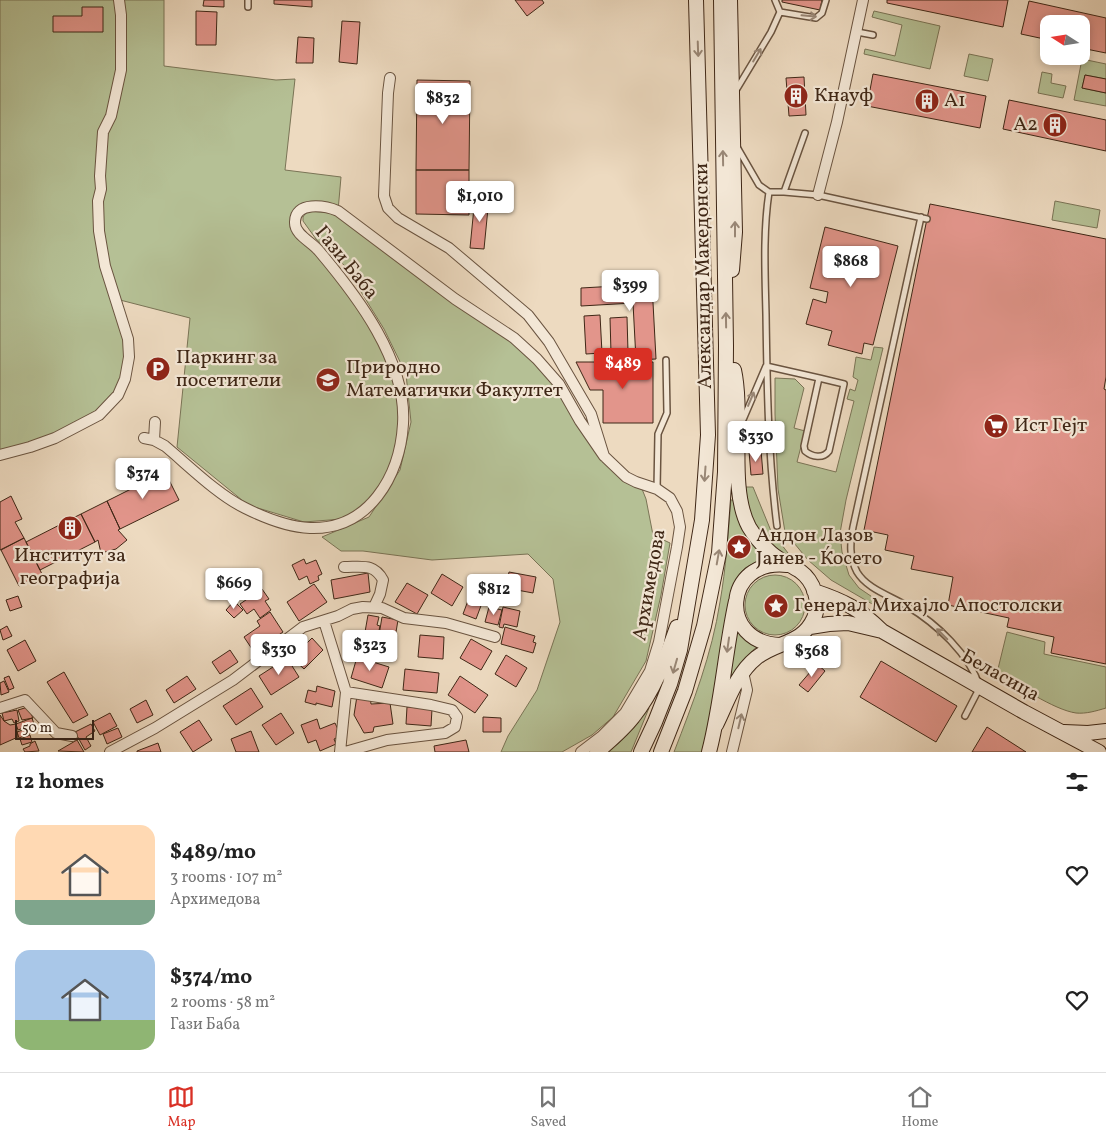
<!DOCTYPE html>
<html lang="en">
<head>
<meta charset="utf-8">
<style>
  body { margin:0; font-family:Vollkorn,serif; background:#f6f6f6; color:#222; height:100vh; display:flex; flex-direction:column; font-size:19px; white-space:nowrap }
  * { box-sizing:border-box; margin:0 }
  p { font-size:16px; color:#767676 }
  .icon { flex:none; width:28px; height:28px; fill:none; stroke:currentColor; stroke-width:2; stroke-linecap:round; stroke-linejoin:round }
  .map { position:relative; height:752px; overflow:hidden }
  .side { display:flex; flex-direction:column; background:#fff; flex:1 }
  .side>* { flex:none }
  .needle { width:32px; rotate:282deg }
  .tools { position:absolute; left:1040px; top:15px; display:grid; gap:10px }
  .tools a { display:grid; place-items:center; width:50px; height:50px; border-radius:10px; background:#fff; box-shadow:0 2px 8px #0003; font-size:25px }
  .scale { position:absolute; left:15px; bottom:12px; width:79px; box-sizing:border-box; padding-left:5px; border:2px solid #3f2716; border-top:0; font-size:14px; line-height:18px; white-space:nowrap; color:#3f2716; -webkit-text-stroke:4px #f3e7d6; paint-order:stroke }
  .price { position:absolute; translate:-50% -42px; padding:0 11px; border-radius:5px; background:#fff; color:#222; font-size:16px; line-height:32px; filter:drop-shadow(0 1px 2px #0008) }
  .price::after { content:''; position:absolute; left:50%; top:30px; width:15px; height:11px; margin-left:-8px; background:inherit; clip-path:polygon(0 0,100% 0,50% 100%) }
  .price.active { background:#d93025; color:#fff }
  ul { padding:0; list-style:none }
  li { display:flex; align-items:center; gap:15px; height:125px; padding:0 15px }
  li span { display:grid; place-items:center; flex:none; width:140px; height:100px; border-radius:15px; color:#555 }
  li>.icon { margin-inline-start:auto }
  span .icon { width:60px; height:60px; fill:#fffc; stroke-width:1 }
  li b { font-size:21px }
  h2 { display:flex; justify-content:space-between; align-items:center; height:60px; padding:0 15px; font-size:21px }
  .menu { display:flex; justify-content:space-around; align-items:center; height:70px; border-top:1px solid #e0e0e0; background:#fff; font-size:14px; color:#767676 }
  .menu a { display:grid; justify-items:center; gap:2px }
  .menu .active { color:#d93025 }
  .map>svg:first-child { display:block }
  .green { fill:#b5c095; stroke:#7a7456 }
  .building { fill:#e2958b; stroke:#3f2716 }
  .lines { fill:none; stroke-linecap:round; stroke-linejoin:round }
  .lane-casing { stroke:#6a5440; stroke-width:8 }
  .street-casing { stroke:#6a5440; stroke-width:12 }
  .secondary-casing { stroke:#3f2716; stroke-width:16 }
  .lane { stroke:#f3e7d6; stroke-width:5 }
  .street { stroke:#f3e7d6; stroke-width:10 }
  .secondary { stroke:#f3e7d6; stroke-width:14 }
  .oneway { stroke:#998776 }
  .labels { text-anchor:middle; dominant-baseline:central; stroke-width:4.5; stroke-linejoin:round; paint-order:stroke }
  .poi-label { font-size:20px; fill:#3f2716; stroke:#f3e7d6; text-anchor:start }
  .street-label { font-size:20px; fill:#3f2716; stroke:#f3e7d6 }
</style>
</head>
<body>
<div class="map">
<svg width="1106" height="752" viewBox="0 0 1106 752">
  <rect width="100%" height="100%" fill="#eddac0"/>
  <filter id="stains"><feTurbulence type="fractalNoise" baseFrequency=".004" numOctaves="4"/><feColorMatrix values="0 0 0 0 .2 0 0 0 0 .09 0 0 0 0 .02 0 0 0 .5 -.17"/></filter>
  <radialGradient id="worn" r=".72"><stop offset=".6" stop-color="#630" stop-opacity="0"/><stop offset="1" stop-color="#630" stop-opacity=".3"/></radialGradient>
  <!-- green -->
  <path class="green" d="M0,0H164V66L276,80L295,79L285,170L341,177L338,211L309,206L295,222L316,246L391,359L402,417L388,479L367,507L342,519L304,522L248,505L177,447L190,318L120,300L125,326V379L99,415L0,455Z
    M874,11L940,26L930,69L864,54L865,49L895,56L902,25L872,17Z
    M969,54L993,59L988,81L964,76Z
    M1082,59L1106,64V79L1085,75L1082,88L1106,93V106L1074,100Z
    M1042,72L1052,74L1051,83L1066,86L1063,98L1038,93Z
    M1055,201L1100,210L1097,228L1052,220Z
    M307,211L334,213L519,348L544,372L563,396L582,427L642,489L646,499L653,535L670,543L661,595L646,661L613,717L592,735L562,752H501L508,736L537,690L560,622L553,579L528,554L432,560L363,551H341L322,537L369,517L400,470L411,422L406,374L384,329L345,266L316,239L303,221V217Z
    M874,347L883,348L846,500L840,533L842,552L849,575L859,588L887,607L886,612L831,580L808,560L785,532L778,489L775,414V378L795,379L804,388L794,428L805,431L797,462L836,472L854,401L847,399L850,389L855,391L858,380L853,377L856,357L871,360Z
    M744,487H753L771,531L788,553L787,555C759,540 748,518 744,487Z
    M731,500H733C739,526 745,538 765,557L745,568L740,573L731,591L726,645L704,752H674C693,703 712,654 720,602C726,568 728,534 731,500Z
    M745 605a30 30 0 1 1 60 0a30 30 0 1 1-60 0Z
    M736,629L744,639L757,647C744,656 737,670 729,684V678Z
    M1007,632L1045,642L1044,654L1106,667V708C1096,711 1086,714 1076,713C1054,710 1016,684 997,673Z
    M647,706L649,708L631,752H607C624,741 636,723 647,706Z"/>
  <!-- building -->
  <path class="building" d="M204,0H224V7L203,6Z
    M274,0H312V7L274,4Z
    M515,0H542L544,3L527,16Z
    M782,0H822L820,10L782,2Z
    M887,0H1008L1003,27L887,3Z
    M1029,1L1106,18V53L1081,48V24H1049V40L1021,34Z
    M82,7H103V32H53V16H82Z
    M196,11L217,12L216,45H196Z
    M342,21L360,22L357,64L339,62Z
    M298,37L314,38L313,63H296Z
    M873,74L986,96L980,128L867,106Z
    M1085,75L1106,79V93L1082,88Z
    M804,77L806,115L789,116L786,78Z
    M417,80L470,81L469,170H416Z
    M1009,100L1106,120V151L1003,129Z
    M416,170H469V215L416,214Z
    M475,197L489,198L484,249L470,248Z
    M930,204L1106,239V377L1104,389L1106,390V664L1051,653L1054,637L1007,627L1009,618L948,605L953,577L911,569L914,556L885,550L888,535L864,530Z
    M825,227L898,246L873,345L864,343L862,354L828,345L832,331L806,324L813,299L826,303L828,292L810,288Z
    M652,284L656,359L636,360L633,303L581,306V288Z
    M600,315L602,353L586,354L584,316Z
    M627,317L628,352L611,353L610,318Z
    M576,362H653V423H603V390H590Z
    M761,450L763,474L751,475L749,451Z
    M165,472L179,500L120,529L107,501Z
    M11,496L22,519L15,522L24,538L0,550V502Z
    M107,501L120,529L118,530L127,540L116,549L101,553L98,540L95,542L81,514Z
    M81,514L95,542L40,570L26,542Z
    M24,538L42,574L19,586L1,550Z
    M304,559L306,564L316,560L322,574L318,576L319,580L310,584L307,576L299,580L292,565Z
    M509,572L536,577L533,593L506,588Z
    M368,573L370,592L334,599L331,580Z
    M442,574L463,587L452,606L431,593Z
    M407,583L428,595L417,614L395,602Z
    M314,584L327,602L299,621L287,602Z
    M262,589L269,599L265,601L271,610L260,618L254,609L247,614L240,604Z
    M18,596L22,607L10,611L6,600Z
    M469,598L482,603L476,619L463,614Z
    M234,601L243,610L234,618L226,610Z
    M489,607L502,610L498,625L485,622Z
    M503,607L520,611L517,627L504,624L503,628L499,627Z
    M270,612L283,632L254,652L244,637L260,626L257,621Z
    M368,615L379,617L377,625L380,626L378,635L365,632Z
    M382,617L398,620L395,638L379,635Z
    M7,626L12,636L3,640L0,630Z
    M505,627L535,636L533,642L536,643L533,653L501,644Z
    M420,635L444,637L443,659L418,657Z
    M312,638L323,650L304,669L292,658Z
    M471,639L492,651L481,670L460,658Z
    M25,640L36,661L18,671L7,650Z
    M230,650L238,662L220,674L212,662Z
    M506,655L527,668L516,687L495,674Z
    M357,657L389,667L382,688L351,678Z
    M287,658L299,677L271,695L259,676Z
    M881,661L957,706L936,742L860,697Z
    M817,664L825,671L808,692L799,685Z
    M405,669L439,673L437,693L403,690Z
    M64,672L88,715L73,723L47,682Z
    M9,676L14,688L9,690L4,678Z
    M187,676L196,689L174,703L166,690Z
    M460,676L488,695L475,713L448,695Z
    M4,681L9,692L1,695L0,683Z
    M317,686L335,691L332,707L316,703V705L305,702L308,690L316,692Z
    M251,688L263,707L236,725L223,706Z
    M357,696H370L371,704L390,703L393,724L374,727L373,732L364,733L354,715Z
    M146,700L153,715L137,723L130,709Z
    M28,707L33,718L22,720L18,710Z
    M407,707L432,709L431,726L406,724Z
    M17,710L19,721L14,723L12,719L4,721L2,713Z
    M110,713L117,726L100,735L93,722Z
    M281,713L294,733L276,745L262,725Z
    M0,715L4,721L10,725L16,724L18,737L0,745Z
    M483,717L501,718V732H483Z
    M32,718L34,724L18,730L16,724Z
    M317,719L320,729L335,723L341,736L334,739L336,744L320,751L316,740L308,743L301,725Z
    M199,720L212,740L193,752L180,732Z
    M91,724L95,731L86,737L91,746L85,750L75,732Z
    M987,727L1026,752H972Z
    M28,728L30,734L19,738L17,732Z
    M118,728L122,737L107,744L103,734Z
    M251,731L259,752H236L231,739Z
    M30,735L32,742L22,745L20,739Z
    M77,740L84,752L58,751Z
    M466,740L469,752H435L434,746Z
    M35,741L39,751L25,752L23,749L30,746V744Z
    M158,743L161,752H137V751Z"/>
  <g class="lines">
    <defs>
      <path id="lane" d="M775,0L780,12L816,18L822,13L826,0
        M248,7V0
        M857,32L873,35
        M735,92L771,32L780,12
        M737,147L759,185L769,192H784L818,195L927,219
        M769,192C763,232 765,273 766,314C767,385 768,455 777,526
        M784,192L805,133
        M921,217L853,527C850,543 849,557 857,572C867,589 891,596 907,606C937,624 969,654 980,687L965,716
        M742,422L766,366L819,378L804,446L805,451C812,457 823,459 829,451L844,384L819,378
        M657,489L658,434L667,413L666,360"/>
      <path id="street" d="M390,78L388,93L384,196L388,208L398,218L449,248L528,315L549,342L591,414L604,456L626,477L636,482L657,489L670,498L677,511L680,527L677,547L659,642L650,671L625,713L602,736L581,752
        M818,195L837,122L863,0
        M144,438L154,440L165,446C189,466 218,495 245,508C265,518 288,527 310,528C369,530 400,476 403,424C407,361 357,296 319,251C312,242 295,235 295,223C294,200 326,206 338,211L455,299L514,338L537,359L559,384L580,421L604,456
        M154,440L155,422
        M0,455L30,447L55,438L99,415L118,395L125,379L129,357L128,339L105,266L99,231L98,201L101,189L100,176L103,132L111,116L121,70V15L119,0
        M344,567C362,567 374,563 383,580L380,594L374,607
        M324,621L346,692L340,752
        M0,708L25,700L56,733L72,736
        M110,752L155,728L233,680L303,627L338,616L352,609L363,607L382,608L404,618L446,623L495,637
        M345,752L387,740L445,733L455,727L457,717L452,710L431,705L346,692
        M732,752L747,690L743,672"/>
      <path id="secondary" d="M730,0L735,232L732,270
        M814,591C844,601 860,609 882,631L1024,712L1099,752
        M810,627L829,624L848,623L882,631
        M780,645C718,643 723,558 787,565
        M716,725C727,703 736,674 756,658C777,641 802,645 814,618C821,602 814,581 800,571C791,565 780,561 771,553C763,546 755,537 749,527C728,488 744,416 734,370
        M1064,732L1088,733L1106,731
        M597,752C610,741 623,730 633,717C654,691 666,658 677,627
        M641,752L655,722L670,684L680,650L702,520L708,435L696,0
        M661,752L685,691L704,626L719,553L725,472L726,346L721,0
        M709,752C722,702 725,651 736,601"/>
    </defs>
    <!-- lane casing -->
    <use href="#lane" class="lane-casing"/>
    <!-- street casing -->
    <use href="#street" class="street-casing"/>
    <!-- secondary casing -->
    <use href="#secondary" class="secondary-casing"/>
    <!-- lane -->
    <use href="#lane" class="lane"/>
    <!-- street -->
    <use href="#street" class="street"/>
    <!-- secondary -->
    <use href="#secondary" class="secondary"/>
  </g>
  <!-- one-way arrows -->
  <defs><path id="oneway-shaft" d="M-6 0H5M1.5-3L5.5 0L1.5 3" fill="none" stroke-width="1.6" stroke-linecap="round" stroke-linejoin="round" transform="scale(1.25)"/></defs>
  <g class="oneway">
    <use href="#oneway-shaft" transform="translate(809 16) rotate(5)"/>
    <use href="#oneway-shaft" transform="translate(698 49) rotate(88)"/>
    <use href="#oneway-shaft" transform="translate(757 55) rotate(-59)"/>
    <use href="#oneway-shaft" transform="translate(723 158) rotate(-91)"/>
    <use href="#oneway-shaft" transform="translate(735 229) rotate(-90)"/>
    <use href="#oneway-shaft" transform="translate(726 320) rotate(-91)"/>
    <use href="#oneway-shaft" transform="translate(751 399) rotate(-67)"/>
    <use href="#oneway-shaft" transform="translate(705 474) rotate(94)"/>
    <use href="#oneway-shaft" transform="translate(718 557) rotate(-80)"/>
    <use href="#oneway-shaft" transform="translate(942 634) rotate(-135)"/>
    <use href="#oneway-shaft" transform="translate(728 645) rotate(98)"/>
    <use href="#oneway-shaft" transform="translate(675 666) rotate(106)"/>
    <use href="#oneway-shaft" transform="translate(740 721) rotate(-77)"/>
  </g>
  <!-- icons -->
  <defs>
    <symbol id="building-disc" viewBox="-11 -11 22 22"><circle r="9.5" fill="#8f2418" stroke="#f3e7d6"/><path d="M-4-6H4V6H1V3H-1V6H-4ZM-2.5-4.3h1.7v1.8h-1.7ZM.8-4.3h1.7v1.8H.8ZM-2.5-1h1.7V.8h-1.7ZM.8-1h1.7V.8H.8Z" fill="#fff"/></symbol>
    <symbol id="parking-disc" viewBox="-11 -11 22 22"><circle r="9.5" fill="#8f2418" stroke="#f3e7d6"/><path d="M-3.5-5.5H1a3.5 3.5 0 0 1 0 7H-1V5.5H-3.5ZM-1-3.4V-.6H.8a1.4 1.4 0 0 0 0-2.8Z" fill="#fff"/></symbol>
    <symbol id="university-disc" viewBox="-11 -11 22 22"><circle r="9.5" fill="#8f2418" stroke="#f3e7d6"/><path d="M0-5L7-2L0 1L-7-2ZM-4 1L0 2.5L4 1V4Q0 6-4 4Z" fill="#fff"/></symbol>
    <symbol id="supermarket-disc" viewBox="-11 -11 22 22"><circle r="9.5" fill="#8f2418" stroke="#f3e7d6"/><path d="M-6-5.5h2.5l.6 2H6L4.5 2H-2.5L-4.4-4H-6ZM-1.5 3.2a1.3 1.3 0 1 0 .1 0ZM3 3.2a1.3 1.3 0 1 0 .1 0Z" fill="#fff"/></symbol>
    <symbol id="sight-disc" viewBox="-11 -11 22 22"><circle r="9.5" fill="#8f2418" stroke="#f3e7d6"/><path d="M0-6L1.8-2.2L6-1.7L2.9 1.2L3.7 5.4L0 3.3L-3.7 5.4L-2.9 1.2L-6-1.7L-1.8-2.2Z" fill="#fff"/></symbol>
  </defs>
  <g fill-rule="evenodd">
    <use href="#building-disc" x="782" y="82" width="28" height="28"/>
    <use href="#building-disc" x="913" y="87" width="28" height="28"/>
    <use href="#building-disc" x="1041" y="111" width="28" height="28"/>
    <use href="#parking-disc" x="144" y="355" width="28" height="28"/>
    <use href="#university-disc" x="314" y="366" width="28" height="28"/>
    <use href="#supermarket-disc" x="982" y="412" width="28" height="28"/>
    <use href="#building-disc" x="56" y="514" width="28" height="28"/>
    <use href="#sight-disc" x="725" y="533" width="28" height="28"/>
    <use href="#sight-disc" x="762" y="592" width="28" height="28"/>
  </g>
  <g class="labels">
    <!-- poi labels -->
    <g class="poi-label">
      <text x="814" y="96">Кнауф</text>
      <text x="944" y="101">А1</text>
      <text x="1038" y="125" text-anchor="end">А2</text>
      <text x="176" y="358">Паркинг за<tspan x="176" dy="23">посетители</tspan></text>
      <text x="346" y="368">Природно<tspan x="346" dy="23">Математички Факултет</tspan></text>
      <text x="1014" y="426">Ист Гејт</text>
      <text x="756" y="536">Андон Лазов<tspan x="756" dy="23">Јанев - Ќосето</tspan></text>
      <text x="70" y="556" text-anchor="middle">Институт за<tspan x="70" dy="23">географија</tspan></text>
      <text x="794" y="606">Генерал Михајло Апостолски</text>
    </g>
    <!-- street labels -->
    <g class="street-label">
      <text transform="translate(346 263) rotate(51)">Гази Баба</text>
      <text transform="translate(704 276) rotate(-91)">Александар Македонски</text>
      <text transform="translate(650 585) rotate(-80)">Архимедова</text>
      <text transform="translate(1000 676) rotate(29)">Беласица</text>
    </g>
  </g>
  <rect width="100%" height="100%" filter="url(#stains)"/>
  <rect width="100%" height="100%" fill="url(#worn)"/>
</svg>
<div class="tools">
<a><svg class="needle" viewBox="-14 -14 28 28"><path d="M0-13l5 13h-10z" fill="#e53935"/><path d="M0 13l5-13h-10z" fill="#767676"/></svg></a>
</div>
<div class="scale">50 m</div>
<b class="price" style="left:443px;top:125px">$832</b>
<b class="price" style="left:480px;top:223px">$1,010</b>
<b class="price" style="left:851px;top:288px">$868</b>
<b class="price" style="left:630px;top:312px">$399</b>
<b class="price active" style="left:623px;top:390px">$489</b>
<b class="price" style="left:756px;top:463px">$330</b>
<b class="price" style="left:143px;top:500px">$374</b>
<b class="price" style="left:234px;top:610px">$669</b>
<b class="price" style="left:494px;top:616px">$812</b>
<b class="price" style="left:370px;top:672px">$323</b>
<b class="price" style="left:279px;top:676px">$330</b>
<b class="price" style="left:812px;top:678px">$368</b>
</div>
<section class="side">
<h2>12 homes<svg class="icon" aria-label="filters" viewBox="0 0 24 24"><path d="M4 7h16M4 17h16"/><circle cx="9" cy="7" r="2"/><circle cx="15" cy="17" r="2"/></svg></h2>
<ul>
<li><span style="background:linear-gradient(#ffd9b3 75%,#7fa58c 0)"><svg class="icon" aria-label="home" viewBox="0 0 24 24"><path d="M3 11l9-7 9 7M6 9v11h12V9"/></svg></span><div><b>$489/mo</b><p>3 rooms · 107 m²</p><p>Архимедова</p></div><svg class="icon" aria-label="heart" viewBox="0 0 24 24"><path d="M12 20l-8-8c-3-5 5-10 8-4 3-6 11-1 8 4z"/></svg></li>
<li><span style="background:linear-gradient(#a9c7e8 70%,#8fb573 0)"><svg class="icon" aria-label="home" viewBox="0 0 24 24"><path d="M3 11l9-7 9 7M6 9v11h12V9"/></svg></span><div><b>$374/mo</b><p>2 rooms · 58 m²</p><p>Гази Баба</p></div><svg class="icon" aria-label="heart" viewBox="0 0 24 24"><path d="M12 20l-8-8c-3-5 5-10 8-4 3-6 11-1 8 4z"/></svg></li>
</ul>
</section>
<nav class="menu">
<a class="active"><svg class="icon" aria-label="map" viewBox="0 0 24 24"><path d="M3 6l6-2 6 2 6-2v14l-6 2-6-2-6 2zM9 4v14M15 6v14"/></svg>Map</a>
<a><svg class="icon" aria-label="saved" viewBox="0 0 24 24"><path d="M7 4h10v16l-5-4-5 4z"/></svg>Saved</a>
<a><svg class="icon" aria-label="home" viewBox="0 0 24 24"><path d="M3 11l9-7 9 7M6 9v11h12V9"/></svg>Home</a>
</nav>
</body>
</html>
